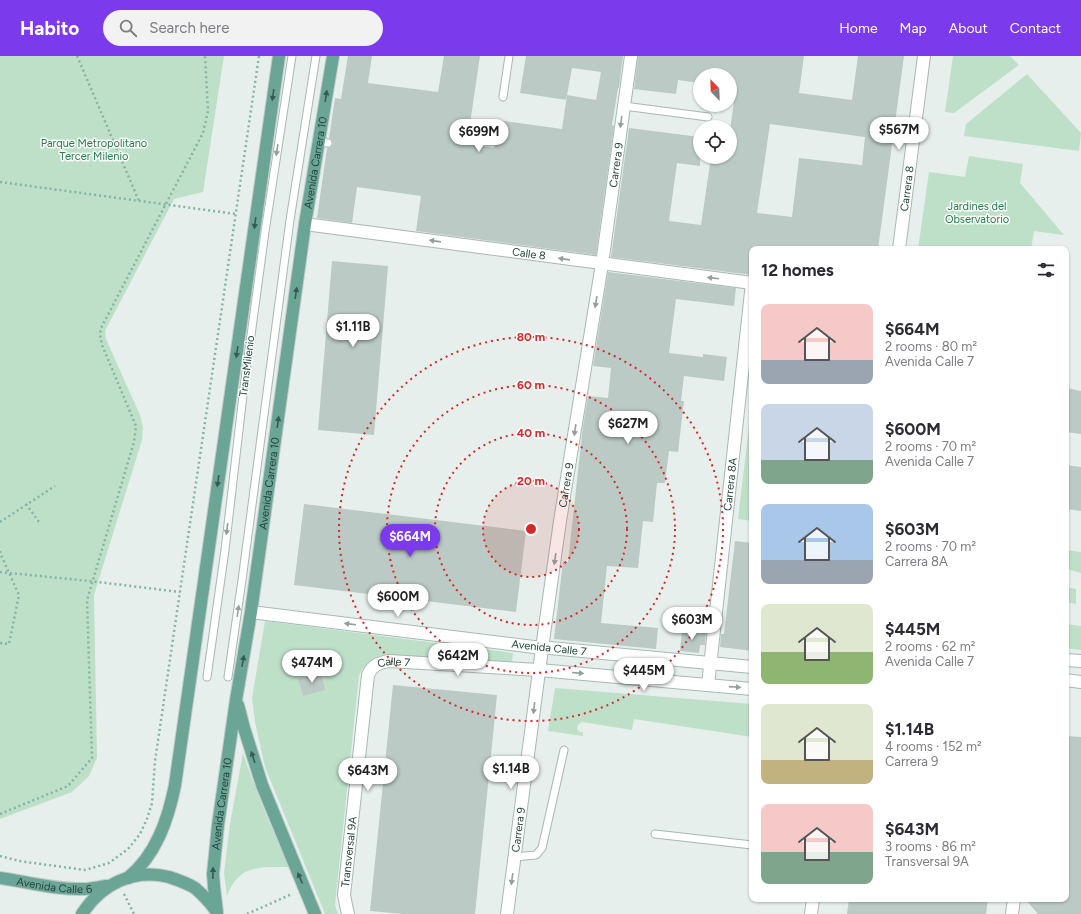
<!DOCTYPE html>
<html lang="en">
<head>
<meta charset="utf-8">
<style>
  body { margin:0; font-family:Figtree,sans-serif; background:#f2f2f3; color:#2b2b33; height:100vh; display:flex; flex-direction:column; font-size:15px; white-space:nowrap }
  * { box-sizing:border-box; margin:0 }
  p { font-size:13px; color:#7c7c81 }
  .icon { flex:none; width:22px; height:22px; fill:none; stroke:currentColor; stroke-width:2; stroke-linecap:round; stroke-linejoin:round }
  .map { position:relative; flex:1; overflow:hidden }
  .details { position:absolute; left:749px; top:190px; width:320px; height:656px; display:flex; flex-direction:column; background:#fff; border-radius:8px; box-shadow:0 1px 3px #0004 }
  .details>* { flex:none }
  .needle { width:26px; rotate:337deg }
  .buttons { position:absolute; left:693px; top:12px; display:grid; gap:8px }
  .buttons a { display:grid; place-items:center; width:44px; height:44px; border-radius:50%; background:#fff; box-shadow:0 1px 3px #0004; font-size:20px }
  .price { position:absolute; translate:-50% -34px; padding:0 9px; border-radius:14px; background:#fff; color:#222; font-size:13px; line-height:26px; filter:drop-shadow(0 1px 2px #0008) }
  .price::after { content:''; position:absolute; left:50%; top:24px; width:12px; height:9px; margin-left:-6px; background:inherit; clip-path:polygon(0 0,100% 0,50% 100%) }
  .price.current { background:#7c3aed; color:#fff }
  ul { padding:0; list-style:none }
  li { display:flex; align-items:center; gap:12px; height:100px; padding:0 12px }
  li span { display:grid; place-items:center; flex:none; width:112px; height:80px; border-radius:8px; color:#555 }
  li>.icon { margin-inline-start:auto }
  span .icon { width:48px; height:48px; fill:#fffc; stroke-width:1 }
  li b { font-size:17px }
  h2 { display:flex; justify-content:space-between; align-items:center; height:48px; padding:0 12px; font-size:17px }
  header { display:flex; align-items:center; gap:24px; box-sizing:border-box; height:56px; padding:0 20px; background:#7c3aed; color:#fff }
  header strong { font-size:19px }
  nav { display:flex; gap:22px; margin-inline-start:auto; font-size:14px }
  .search { width:280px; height:36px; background:#f2f2f3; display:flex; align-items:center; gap:10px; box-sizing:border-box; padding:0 14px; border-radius:22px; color:#7c7c81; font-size:15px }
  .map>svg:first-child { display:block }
  .green { fill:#bfe0c8 }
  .building { fill:#bbcac4; fill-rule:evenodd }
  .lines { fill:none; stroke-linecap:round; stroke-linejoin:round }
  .lane-casing { stroke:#a8b8b2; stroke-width:9 }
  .street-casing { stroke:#a8b8b2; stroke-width:14 }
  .secondary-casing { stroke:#a4bbb3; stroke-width:14 }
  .primary-casing { stroke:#c2cac8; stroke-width:14 }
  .path { stroke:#86b3a5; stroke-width:2.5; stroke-dasharray:2 3; stroke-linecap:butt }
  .lane { stroke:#fff; stroke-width:7 }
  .street { stroke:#fff; stroke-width:12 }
  .secondary { stroke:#fff; stroke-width:12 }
  .primary { stroke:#6aa596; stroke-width:12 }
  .oneway { fill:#365b51 }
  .oneway2 { fill:#92a09c }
  .ring { fill:none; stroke:#d62828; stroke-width:2; stroke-dasharray:2 4 }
  .labels { text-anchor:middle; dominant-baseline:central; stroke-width:3; stroke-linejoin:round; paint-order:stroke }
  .park-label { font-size:11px; fill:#2d7a4b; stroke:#f7fbf9 }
  .street-label { font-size:11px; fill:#24423a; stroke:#f7fbf9 }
  .centre { fill:#d62828; stroke:#f7fbf9; stroke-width:2 }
  .ring-label { font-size:12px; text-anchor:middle; font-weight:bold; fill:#d62828; stroke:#f7fbf9; stroke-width:3; stroke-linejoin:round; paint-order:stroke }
</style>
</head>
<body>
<header>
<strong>Habito</strong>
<div class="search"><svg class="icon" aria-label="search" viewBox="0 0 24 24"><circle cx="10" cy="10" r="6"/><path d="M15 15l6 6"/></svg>Search here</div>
<nav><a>Home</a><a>Map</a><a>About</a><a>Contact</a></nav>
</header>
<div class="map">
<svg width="1081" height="858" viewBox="0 0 1081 858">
  <rect width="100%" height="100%" fill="#e6efeb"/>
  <!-- green -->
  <path class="green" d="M0,0H224L203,136L174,143L105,275L106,283L140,359L143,371L142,384L94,539L97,702L89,720L72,736L0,763Z
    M953,0H1010L1019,9L954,57L945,56Z
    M1027,18L1081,77L1079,95L964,80L966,68Z
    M969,100L1023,108L1020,127L1064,179L1034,175L1031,193H918L929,116L965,121Z
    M752,345V465L738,463Z
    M1066,494L1081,496V517L1066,513Z
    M1066,531L1076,533V548L1066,546Z
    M265,565L513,597L512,606L396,600C377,602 368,600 359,620L335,849L338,858H325L265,711L255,666L252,642Z
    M1066,568L1081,570V594L1066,592Z
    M555,632L752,648V681L634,663L632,674L582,666L578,669L577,673L580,676H583V680L548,675Z
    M243,697C256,736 272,773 289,811C260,811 239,808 227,840L224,817L230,768Z"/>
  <!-- building -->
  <path class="building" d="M348,0H372L368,27L438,36L444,0H480L467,88L494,92L498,64L562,73L567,39V44L520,37L526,0H623L619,32H618L612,69L614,70L596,199L416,175L421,140L357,131L352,167L317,162L327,92L330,91L333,88L332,85L329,82L335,42L341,43ZM572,12L601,16L596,44L567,39Z
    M638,0H804L799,37L852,44L858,0H904L878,193H752V219L611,201L629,72L700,81V110L677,107L669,165L701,169L711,101H730V74L736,31L730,30V19H700V27L678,24L676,38L634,33ZM770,68L865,81L862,109L799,102L792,161L757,157Z
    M332,205L388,210L374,379L318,374Z
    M608,216L736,232L734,250L676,243L669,297L703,301V298L727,301L724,325L684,320L681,345H684L678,396L669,395L665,427H657L653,466L643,465L638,512L607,510L601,567L658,572L656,593L554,583L563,505L568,506L583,370L588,340L608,342L611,312L593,310Z
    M1066,332L1081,335V378L1066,376Z
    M1066,409L1081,411V455L1066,453Z
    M304,448L526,475L516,556L294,529Z
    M735,485L752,487V595L720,591L721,578H724Z
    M682,574L706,576L705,589H700L699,597L680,595Z
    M321,617L325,634L303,640L298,623Z
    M393,629L497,639L475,858H403L370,855Z
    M1066,680L1081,681V858H1038L1025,843H1066Z
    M849,843H988L986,858H847Z"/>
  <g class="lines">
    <defs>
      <path id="lane" d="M503,41L509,0
        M624,50L708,61
        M319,86L328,87
        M207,621L225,494L244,331L265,176L292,0
        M228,621L242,524L290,164L316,0
        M655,778L752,789
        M514,801L536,799L542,792L564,694"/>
      <g id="street">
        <path id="s1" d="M305,168L752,227"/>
        <path id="s2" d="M899,193L924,0"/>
        <path id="s3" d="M708,629L752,227"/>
        <path id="s4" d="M348,858L346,849L344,839L368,619C372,609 379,607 389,605L539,614"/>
        <path d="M811,858L813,843"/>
        <path d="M1012,858L1014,843"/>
      </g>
      <g id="secondary">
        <path d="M251,556L542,592"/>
        <path d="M550,592L752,611"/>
        <path d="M1066,604L1081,605"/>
        <path d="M539,614L752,633"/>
        <path d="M1066,624L1081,626"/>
        <path id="s5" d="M507,858L543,585L560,465L602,208L631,0"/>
      </g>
      <g id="primary">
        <path d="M238,649L244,672L262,729L315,858"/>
        <path id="s6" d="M0,822C28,826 56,834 84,833C92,833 99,831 106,830"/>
        <path d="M128,822C156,799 168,764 175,729L279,0"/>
        <path id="s7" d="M217,856L214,831L213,818L218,769L236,644L251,556L305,168L333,0"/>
        <path d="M82,858C101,828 134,812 169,821C178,824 187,827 195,832C203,839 210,846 216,855"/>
      </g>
    </defs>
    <!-- lane casing -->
    <use href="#lane" class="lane-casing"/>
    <!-- street casing -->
    <use href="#street" class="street-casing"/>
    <!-- secondary casing -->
    <use href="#secondary" class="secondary-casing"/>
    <!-- primary casing -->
    <use href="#primary" class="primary-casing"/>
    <!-- path -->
    <path class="path" d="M77,0L139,145
      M0,126L236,158
      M26,448L39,466
      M0,466L55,430
      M0,495L1,499L19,539L9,588L0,587
      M0,516L98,526L180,536
      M0,758L68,730L92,702L87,544L134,386L136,370L102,289L100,278L101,272L203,77L208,55L205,0
      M0,800L19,805L85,814L109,807L128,793L140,778L147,763L152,747L155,705L259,0
      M124,838L134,858
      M247,858L292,838"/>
    <!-- lane -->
    <use href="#lane" class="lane"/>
    <!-- street -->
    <use href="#street" class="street"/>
    <!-- secondary -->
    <use href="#secondary" class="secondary"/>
    <!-- primary -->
    <use href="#primary" class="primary"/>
  </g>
  <!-- one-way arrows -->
  <defs><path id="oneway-solid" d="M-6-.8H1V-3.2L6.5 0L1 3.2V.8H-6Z"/></defs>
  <g class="oneway">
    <use href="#oneway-solid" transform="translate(273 39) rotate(98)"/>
    <use href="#oneway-solid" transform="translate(326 40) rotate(-81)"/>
    <use href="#oneway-solid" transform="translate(255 167) rotate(98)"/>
    <use href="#oneway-solid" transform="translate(296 237) rotate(-82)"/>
    <use href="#oneway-solid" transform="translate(237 296) rotate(98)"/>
    <use href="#oneway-solid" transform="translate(278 366) rotate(-82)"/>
    <use href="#oneway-solid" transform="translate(218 425) rotate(98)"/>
    <use href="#oneway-solid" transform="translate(243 605) rotate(-80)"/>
    <use href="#oneway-solid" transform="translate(253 701) rotate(-108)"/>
    <use href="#oneway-solid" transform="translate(213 817) rotate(-89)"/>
    <use href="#oneway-solid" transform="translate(300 822) rotate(-113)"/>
  </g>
  <g class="oneway2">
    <use href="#oneway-solid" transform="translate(621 66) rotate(98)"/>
    <use href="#oneway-solid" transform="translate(277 94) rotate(99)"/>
    <use href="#oneway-solid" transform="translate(435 185) rotate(-172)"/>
    <use href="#oneway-solid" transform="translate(564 203) rotate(-172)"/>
    <use href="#oneway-solid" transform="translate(713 222) rotate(-173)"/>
    <use href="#oneway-solid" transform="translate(596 246) rotate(99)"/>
    <use href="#oneway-solid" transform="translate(575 374) rotate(99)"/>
    <use href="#oneway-solid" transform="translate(227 473) rotate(97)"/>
    <use href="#oneway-solid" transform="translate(555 503) rotate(98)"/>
    <use href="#oneway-solid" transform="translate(238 555) rotate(-82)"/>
    <use href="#oneway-solid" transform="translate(350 568) rotate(-173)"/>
    <use href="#oneway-solid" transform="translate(578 617) rotate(5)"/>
    <use href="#oneway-solid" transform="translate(735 631) rotate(4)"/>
    <use href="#oneway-solid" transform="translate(534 652) rotate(97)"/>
    <use href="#oneway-solid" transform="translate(512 823) rotate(98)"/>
  </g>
  <!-- distance rings -->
  <circle cx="531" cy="473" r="48" fill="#d62828" fill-opacity=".12"/>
  <g class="ring">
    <circle cx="531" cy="473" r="48"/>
    <circle cx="531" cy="473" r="96"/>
    <circle cx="531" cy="473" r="144"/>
    <circle cx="531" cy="473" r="192"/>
  </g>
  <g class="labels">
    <!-- park labels -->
    <g class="park-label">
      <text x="94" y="87">Parque Metropolitano<tspan x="94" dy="13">Tercer Milenio</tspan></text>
      <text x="977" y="150">Jardines del<tspan x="977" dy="13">Observatorio</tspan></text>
    </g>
    <!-- street labels -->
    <g class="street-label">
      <text stroke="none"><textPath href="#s7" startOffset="757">Avenida Carrera 10</textPath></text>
      <text stroke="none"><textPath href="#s5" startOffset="757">Carrera 9</textPath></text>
      <text stroke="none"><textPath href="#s2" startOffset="61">Carrera 8</textPath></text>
      <text stroke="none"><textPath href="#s1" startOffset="226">Calle 8</textPath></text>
      <text transform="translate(247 310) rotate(-83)">TransMilenio</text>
      <text stroke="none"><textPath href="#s7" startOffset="433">Avenida Carrera 10</textPath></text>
      <text stroke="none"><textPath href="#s3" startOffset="202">Carrera 8A</textPath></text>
      <text stroke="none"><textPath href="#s5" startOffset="433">Carrera 9</textPath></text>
      <text transform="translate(549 592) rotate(6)">Avenida Calle 7</text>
      <text stroke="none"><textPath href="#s4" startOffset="272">Calle 7</textPath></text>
      <text stroke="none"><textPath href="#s7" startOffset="109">Avenida Carrera 10</textPath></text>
      <text stroke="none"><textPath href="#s5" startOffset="85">Carrera 9</textPath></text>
      <text stroke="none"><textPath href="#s4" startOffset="63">Transversal 9A</textPath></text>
      <text stroke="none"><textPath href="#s6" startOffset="55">Avenida Calle 6</textPath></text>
    </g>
  </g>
  <circle cx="531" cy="473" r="6" class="centre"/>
  <g class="ring-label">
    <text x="531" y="285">80 m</text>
    <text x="531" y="333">60 m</text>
    <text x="531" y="381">40 m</text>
    <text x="531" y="429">20 m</text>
  </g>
</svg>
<div class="buttons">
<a><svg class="needle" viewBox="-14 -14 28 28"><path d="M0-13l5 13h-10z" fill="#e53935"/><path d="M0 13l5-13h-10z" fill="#7c7c81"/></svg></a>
<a><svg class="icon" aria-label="locate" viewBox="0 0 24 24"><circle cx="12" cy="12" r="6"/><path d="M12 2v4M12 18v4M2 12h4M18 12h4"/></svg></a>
</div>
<b class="price" style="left:899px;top:95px">$567M</b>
<b class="price" style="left:479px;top:97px">$699M</b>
<b class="price" style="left:353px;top:292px">$1.11B</b>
<b class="price" style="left:628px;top:389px">$627M</b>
<b class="price current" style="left:410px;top:502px">$664M</b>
<b class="price" style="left:398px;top:562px">$600M</b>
<b class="price" style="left:692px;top:585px">$603M</b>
<b class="price" style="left:458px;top:621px">$642M</b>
<b class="price" style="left:312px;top:628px">$474M</b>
<b class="price" style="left:644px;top:636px">$445M</b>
<b class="price" style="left:511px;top:734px">$1.14B</b>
<b class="price" style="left:368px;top:736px">$643M</b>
<section class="details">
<h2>12 homes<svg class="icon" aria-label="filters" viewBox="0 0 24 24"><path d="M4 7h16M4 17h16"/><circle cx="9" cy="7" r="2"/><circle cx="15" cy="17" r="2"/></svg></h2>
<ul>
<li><span style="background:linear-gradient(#f6c9c9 70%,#9aa5b1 0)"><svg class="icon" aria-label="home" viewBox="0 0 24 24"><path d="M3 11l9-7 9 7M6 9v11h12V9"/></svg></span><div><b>$664M</b><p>2 rooms · 80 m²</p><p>Avenida Calle 7</p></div></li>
<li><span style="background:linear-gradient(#c9d6e8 70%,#7fa58c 0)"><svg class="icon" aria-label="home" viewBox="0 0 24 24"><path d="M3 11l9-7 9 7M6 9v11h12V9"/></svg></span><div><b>$600M</b><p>2 rooms · 70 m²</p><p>Avenida Calle 7</p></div></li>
<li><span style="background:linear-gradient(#a9c7e8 70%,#9aa5b1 0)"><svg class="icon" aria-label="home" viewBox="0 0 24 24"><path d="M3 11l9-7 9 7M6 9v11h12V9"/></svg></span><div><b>$603M</b><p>2 rooms · 70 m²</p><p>Carrera 8A</p></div></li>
<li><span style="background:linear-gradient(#dfe7d0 60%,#8fb573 0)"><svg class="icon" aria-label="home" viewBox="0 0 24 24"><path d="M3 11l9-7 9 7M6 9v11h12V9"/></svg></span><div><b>$445M</b><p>2 rooms · 62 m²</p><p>Avenida Calle 7</p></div></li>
<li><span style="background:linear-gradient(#dfe7d0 70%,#c2b280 0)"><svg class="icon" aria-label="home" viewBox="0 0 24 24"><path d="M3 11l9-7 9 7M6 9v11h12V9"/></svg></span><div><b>$1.14B</b><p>4 rooms · 152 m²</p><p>Carrera 9</p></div></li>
<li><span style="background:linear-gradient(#f6c9c9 60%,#7fa58c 0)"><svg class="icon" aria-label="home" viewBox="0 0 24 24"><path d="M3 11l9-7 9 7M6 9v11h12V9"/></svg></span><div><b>$643M</b><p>3 rooms · 86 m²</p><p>Transversal 9A</p></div></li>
</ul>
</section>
</div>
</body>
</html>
